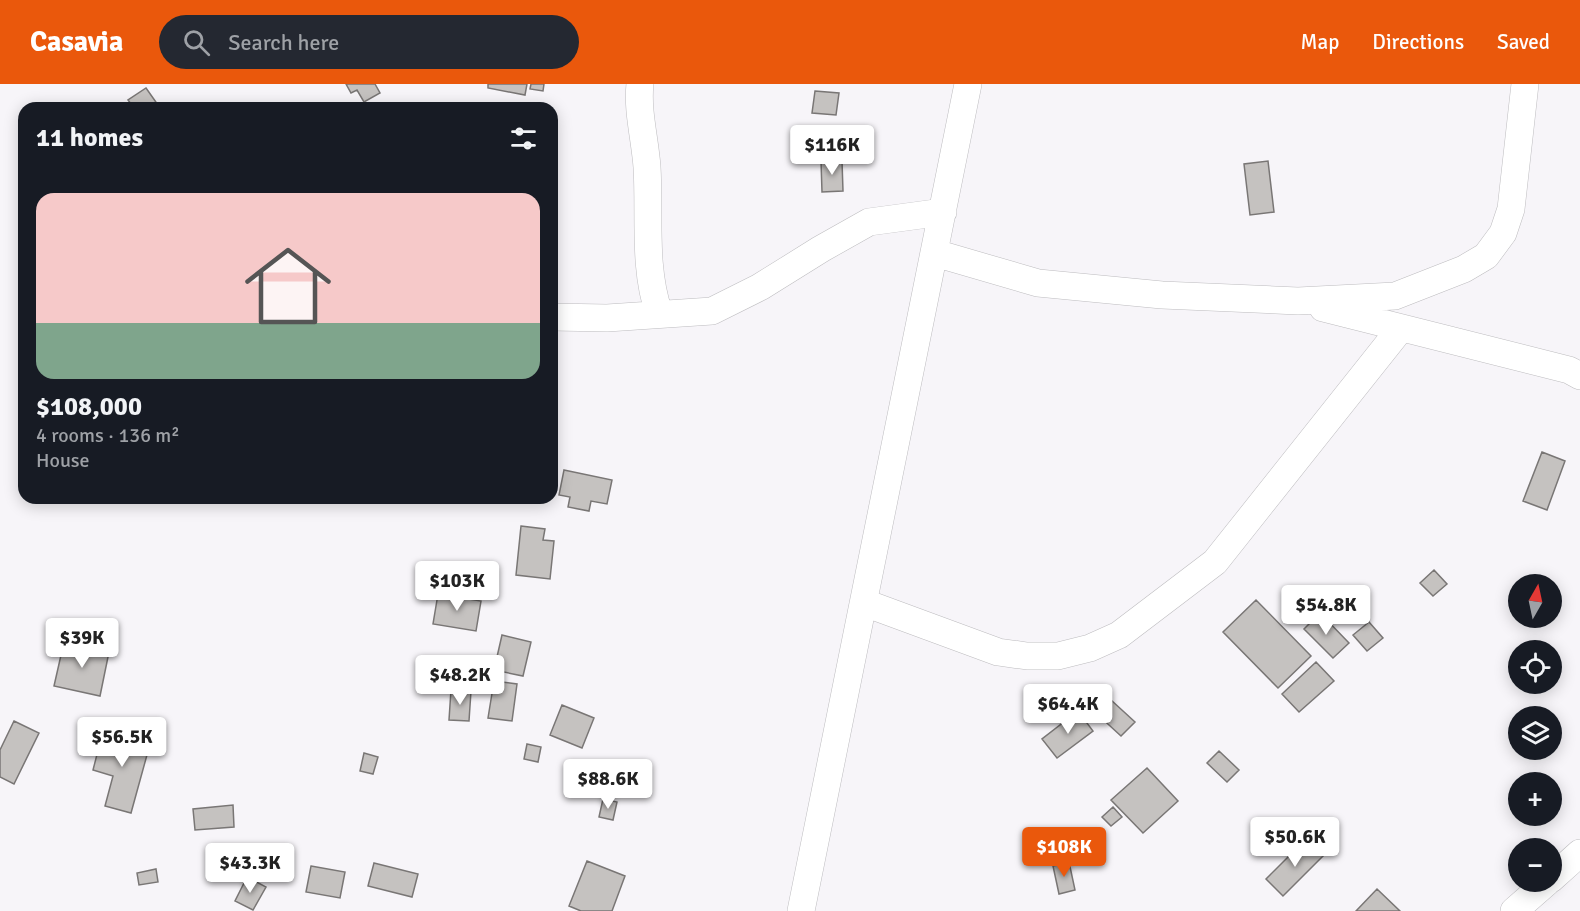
<!DOCTYPE html>
<html lang="en">
<head>
<meta charset="utf-8">
<style>
  body { margin:0; font-family:Signika,sans-serif; background:#242831; color:#f1f3f6; height:100vh; display:flex; flex-direction:column; font-size:22px; white-space:nowrap }
  * { box-sizing:border-box; margin:0 }
  p { font-size:20px; color:#9ea1a6 }
  .icon { flex:none; width:33px; height:33px; fill:none; stroke:currentColor; stroke-width:2; stroke-linecap:round; stroke-linejoin:round }
  .map { position:relative; flex:1; overflow:hidden }
  .sheet { position:absolute; left:18px; top:18px; width:540px; height:402px; display:flex; flex-direction:column; background:#171b24; border-radius:18px; box-shadow:0 3px 15px #0003 }
  .sheet>* { flex:none }
  .needle { width:39px; rotate:9deg }
  .tools { position:absolute; left:1508px; top:490px; display:grid; gap:12px }
  .tools a { display:grid; place-items:center; width:54px; height:54px; border-radius:50%; background:#171b24; box-shadow:0 3px 15px #0003; font-size:30px }
  .price { position:absolute; translate:-50% -51px; padding:0 14px; border-radius:6px; background:#fff; color:#222; font-size:20px; line-height:39px; filter:drop-shadow(0 2px 3px #0008) }
  .price::after { content:''; position:absolute; left:50%; top:36px; width:18px; height:14px; margin-left:-9px; background:inherit; clip-path:polygon(0 0,100% 0,50% 100%) }
  .price.current { background:#ea580c; color:#fff }
  ul { padding:0; list-style:none }
  li { display:grid; align-content:center; gap:12px; height:318px; padding:0 18px }
  li+li { border-top:2px solid #363941 }
  li span { display:grid; place-items:center; height:186px; border-radius:18px; color:#555 }
  li>.icon { margin-inline-start:auto }
  span .icon { width:108px; height:108px; fill:#fffc; stroke-width:1 }
  li b { font-size:26px }
  h2 { display:flex; justify-content:space-between; align-items:center; height:72px; padding:0 18px; font-size:26px }
  header { display:flex; align-items:center; gap:36px; box-sizing:border-box; height:84px; padding:0 30px; background:#ea580c; color:#fff }
  header strong { font-size:28px }
  nav { display:flex; gap:33px; margin-inline-start:auto; font-size:21px }
  .search { width:420px; height:54px; background:#242831; display:flex; align-items:center; gap:15px; box-sizing:border-box; padding:0 21px; border-radius:33px; color:#9ea1a6; font-size:22px }
  .map>svg:first-child { display:block }
  .building { fill:#c5c2c0; stroke:#797675; stroke-width:1.5 }
  .lines { fill:none; stroke-linecap:round; stroke-linejoin:round }
  .street-casing { stroke:#bdbcbf; stroke-width:28 }
  .street { stroke:#fff; stroke-width:27 }
</style>
</head>
<body>
<header>
<strong>Casavia</strong>
<div class="search"><svg class="icon" aria-label="search" viewBox="0 0 24 24"><circle cx="10" cy="10" r="6"/><path d="M15 15l6 6"/></svg>Search here</div>
<nav><a>Map</a><a>Directions</a><a>Saved</a></nav>
</header>
<div class="map">
<svg width="1580" height="827" viewBox="0 0 1580 827">
  <rect width="100%" height="100%" fill="#f7f5f9"/>
  <!-- building -->
  <path class="building" d="M346,0H375L380,9L364,18L357,6L351,9Z
    M488,0H527L525,11L488,4Z
    M531,0H544L543,7L530,5Z
    M146,4L158,21L153,24H134L128,16Z
    M815,7L839,9L836,31L812,29Z
    M821,77H842L843,107L822,108Z
    M1268,77L1274,128L1250,131L1244,80Z
    M1542,368L1565,377L1547,426L1523,417Z
    M564,386L612,396L607,420L591,417L589,427L568,423L570,413L559,411Z
    M521,442L545,445L543,456L554,457L550,495L516,491Z
    M1434,486L1447,500L1433,512L1420,499Z
    M438,510L481,517L476,547L433,540Z
    M1256,516L1311,572L1278,604L1223,548Z
    M1320,529L1349,559L1333,574L1304,545Z
    M1369,538L1383,554L1367,567L1353,551Z
    M502,551L531,558L523,592L494,586Z
    M64,558L109,568L100,612L54,602Z
    M1316,578L1334,597L1299,628L1282,610Z
    M494,597L517,600L512,637L488,634Z
    M1099,605L1135,638L1121,652L1085,619Z
    M451,606L471,607L469,637L449,636Z
    M562,621L594,634L582,664L550,651Z
    M1078,627L1093,647L1057,674L1042,655Z
    M14,637L39,649L14,700L0,693V666Z
    M103,647L150,660L131,729L105,722L113,692L93,686Z
    M527,660L541,663L538,678L524,675Z
    M1219,667L1239,686L1227,698L1207,679Z
    M364,669L378,673L373,690L360,687Z
    M1147,684L1178,717L1143,749L1111,716Z
    M603,715L617,718L613,736L599,733Z
    M233,721L234,743L195,746L193,725Z
    M1113,723L1122,733L1111,742L1102,733Z
    M1306,755L1323,772L1283,812L1266,795Z
    M587,777L625,792L612,827H581L569,822Z
    M1069,778L1075,806L1059,810L1053,782Z
    M374,779L418,790L412,813L368,802Z
    M311,782L345,788L340,814L306,808Z
    M156,785L158,798L139,801L137,789Z
    M247,793L266,803L253,826L235,817Z
    M1377,805L1400,827H1356Z"/>
  <g class="lines">
    <defs>
      <path id="street" d="M640,0C637,27 645,55 647,83C650,131 643,183 659,229
        M935,169L1038,199L1162,211L1298,217L1395,212L1464,185L1486,172L1503,149L1511,125L1525,0
        M1323,224L1569,286L1580,292
        M552,233L607,234L712,227L760,203L821,165L869,138L943,128
        M865,519L998,568L1027,572H1058L1090,564L1119,551L1215,478L1401,244
        M1551,795L1580,769
        M801,827L968,0
        M1514,827L1547,798"/>
    </defs>
    <!-- street casing -->
    <use href="#street" class="street-casing"/>
    <!-- street -->
    <use href="#street" class="street"/>
  </g>
</svg>
<div class="tools">
<a><svg class="needle" viewBox="-14 -14 28 28"><path d="M0-13l5 13h-10z" fill="#e53935"/><path d="M0 13l5-13h-10z" fill="#9ea1a6"/></svg></a>
<a><svg class="icon" aria-label="locate" viewBox="0 0 24 24"><circle cx="12" cy="12" r="6"/><path d="M12 2v4M12 18v4M2 12h4M18 12h4"/></svg></a>
<a><svg class="icon" aria-label="layers" viewBox="0 0 24 24"><path d="M12 4l9 5-9 5-9-5zM3 14l9 5 9-5"/></svg></a>
<a>+</a>
<a>−</a>
</div>
<b class="price" style="left:832px;top:92px">$116K</b>
<b class="price" style="left:457px;top:528px">$103K</b>
<b class="price" style="left:1326px;top:552px">$54.8K</b>
<b class="price" style="left:82px;top:585px">$39K</b>
<b class="price" style="left:460px;top:622px">$48.2K</b>
<b class="price" style="left:1068px;top:651px">$64.4K</b>
<b class="price" style="left:122px;top:684px">$56.5K</b>
<b class="price" style="left:608px;top:726px">$88.6K</b>
<b class="price" style="left:1295px;top:784px">$50.6K</b>
<b class="price current" style="left:1064px;top:794px">$108K</b>
<b class="price" style="left:250px;top:810px">$43.3K</b>
<section class="sheet">
<h2>11 homes<svg class="icon" aria-label="filters" viewBox="0 0 24 24"><path d="M4 7h16M4 17h16"/><circle cx="9" cy="7" r="2"/><circle cx="15" cy="17" r="2"/></svg></h2>
<ul>
<li><span style="background:linear-gradient(#f6c9c9 70%,#7fa58c 0)"><svg class="icon" aria-label="home" viewBox="0 0 24 24"><path d="M3 11l9-7 9 7M6 9v11h12V9"/></svg></span><div><b>$108,000</b><p>4 rooms · 136 m²</p><p>House</p></div></li>
</ul>
</section>
</div>
</body>
</html>
